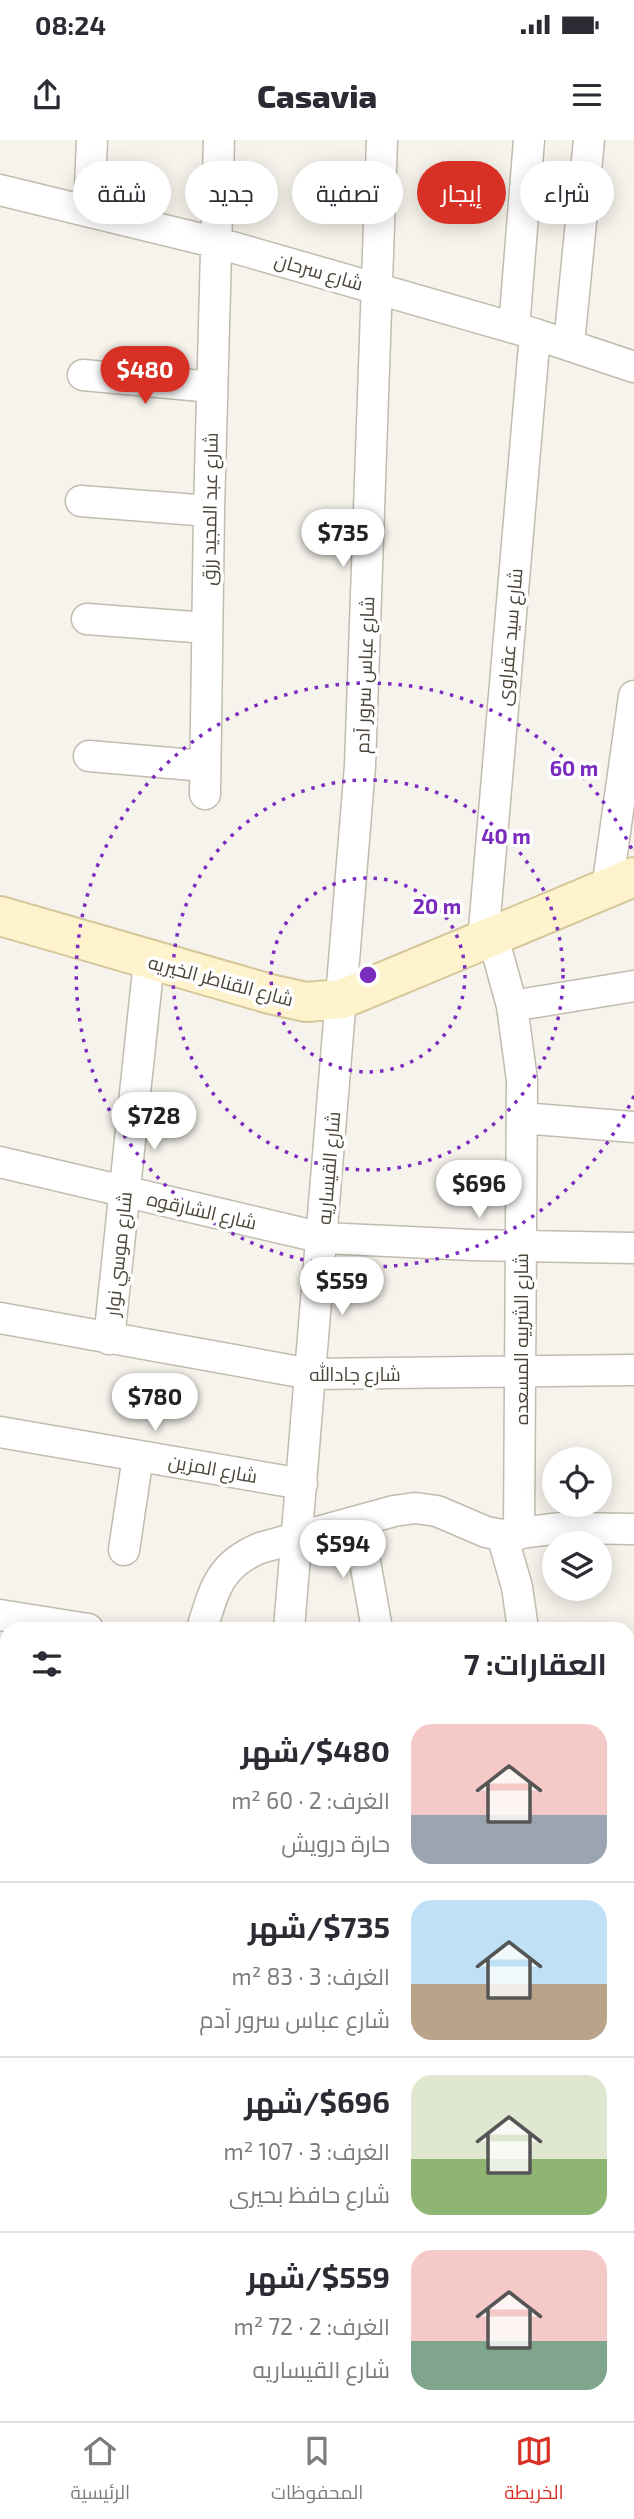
<!DOCTYPE html>
<html lang="ar">
<head>
<meta charset="utf-8">
<style>
  body { margin:0; font-family:"Exo 2",Cairo,sans-serif; background:#f2f2f3; color:#2b2b33; direction:rtl; height:100vh; display:flex; flex-direction:column; font-size:26px; white-space:nowrap }
  * { box-sizing:border-box; margin:0 }
  p { font-size:23px; color:#7c7c81 }
  .icon { flex:none; width:38px; height:38px; fill:none; stroke:currentColor; stroke-width:2; stroke-linecap:round; stroke-linejoin:round }
  .map { position:relative; flex:1; overflow:hidden; direction:ltr }
  .side { position:absolute; left:0px; top:1482px; width:635px; height:800px; display:flex; flex-direction:column; background:#fff; border-radius:21px 21px 0 0; box-shadow:0 4px 18px #0003; direction:rtl }
  .side>* { flex:none }
  .hud { position:absolute; left:21px; top:21px; width:593px; height:63px; direction:rtl; display:flex; gap:14px }
  .tools { position:absolute; left:542px; top:1307px; display:grid; gap:14px }
  .tools a { display:grid; place-items:center; width:70px; height:70px; border-radius:50%; background:#fff; box-shadow:0 4px 18px #0003; font-size:35px }
  .price { position:absolute; translate:-50% -60px; padding:0 16px; border-radius:24px; background:#fff; color:#222; font-size:23px; line-height:46px; filter:drop-shadow(0 2px 4px #0008) }
  .price::after { content:''; position:absolute; left:50%; top:42px; width:21px; height:16px; margin-left:-10px; background:inherit; clip-path:polygon(0 0,100% 0,50% 100%) }
  .price.active { background:#d93025; color:#fff }
  ul { padding:0; list-style:none }
  li { display:flex; align-items:center; gap:21px; height:175px; padding:0 28px }
  li+li { border-top:2px solid #e1e1e2 }
  li span { display:grid; place-items:center; flex:none; width:196px; height:140px; border-radius:21px; color:#555 }
  li>.icon { margin-inline-start:auto }
  span .icon { width:84px; height:84px; fill:#fffc; stroke-width:1 }
  li b { font-size:30px }
  h2 { display:flex; justify-content:space-between; align-items:center; height:84px; padding:0 28px; font-size:30px }
  .chip { padding:0 24px; border-radius:32px; background:#fff; box-shadow:0 4px 18px #0003; font-size:24px; line-height:63px }
  .chip.active { background:#d93025; color:#fff }
  .status { display:flex; justify-content:space-between; align-items:center; height:49px; padding:0 35px; background:#fff; direction:ltr }
  .status svg { height:19px; fill:currentColor }
  header { display:flex; justify-content:space-between; align-items:center; height:91px; padding:0 28px; background:#fff; font-size:32px; font-weight:800 }
  .tabs { display:flex; justify-content:space-around; align-items:center; height:98px; border-top:2px solid #e1e1e2; background:#fff; font-size:19px; color:#7c7c81 }
  .tabs a { display:grid; justify-items:center; gap:4px }
  .tabs .active { color:#d93025 }
  .map>svg:first-child { display:block }
  .lines { fill:none; stroke-linecap:round; stroke-linejoin:round }
  .minor-casing { stroke:#c2bbae; stroke-width:33 }
  .secondary-casing { stroke:#d6c79b; stroke-width:42 }
  .minor { stroke:#fff; stroke-width:30 }
  .secondary { stroke:#fff3cd; stroke-width:38 }
  .ring { fill:none; stroke:#7b2cbf; stroke-width:3.5; stroke-dasharray:3.5 7 }
  .labels { text-anchor:middle; dominant-baseline:central; stroke-width:7; stroke-linejoin:round; paint-order:stroke }
  .street-label { font-size:19px; fill:#4b4439; stroke:#fff }
  .centre { fill:#7b2cbf; stroke:#fff; stroke-width:3.5 }
  .ring-label { font-size:21px; text-anchor:middle; font-weight:bold; fill:#7b2cbf; stroke:#fff; stroke-width:7; stroke-linejoin:round; paint-order:stroke }
</style>
</head>
<body>
<div class="status"><b>08:24</b><svg viewBox="0 0 49 12"><path d="M0 12V9h3v3zM5 12V6h3v6zM10 12V3h3v9zM15 12V0h3v12zM26 1h20v11H26zM47 4h2v5h-2z"/></svg></div>
<header><svg class="icon" aria-label="menu" viewBox="0 0 24 24"><path d="M4 6h16M4 12h16M4 18h16"/></svg>Casavia<svg class="icon" aria-label="share" viewBox="0 0 24 24"><path d="M12 15V3M7 8l5-5 5 5M5 13v7h14v-7"/></svg></header>
<div class="map">
<svg width="634" height="2281" viewBox="0 0 634 2281">
  <rect width="100%" height="100%" fill="#f6f3ec"/>
  <g class="lines">
    <defs>
      <path id="minor" d="M0,50L218,103L535,194L634,227
        M89,71L92,0
        M514,188L529,0
        M569,204L589,0
        M83,235L212,247
        M81,361L209,371
        M87,479L207,488
        M89,616L205,626
        M205,654L209,371L219,0
        M607,749L634,556
        M493,797L512,866L522,940L519,1394
        M483,801L535,194
        M512,866L634,846
        M522,978L634,987
        M0,1022L323,1098L473,1105L634,1108
        M0,1178L311,1234L632,1230
        M109,1199L149,821
        M0,1292L302,1344
        M358,1382L377,1489
        M502,1395L517,1447L523,1489
        M124,1410L138,1316
        M0,1475L88,1489
        M202,1489C214,1450 219,1425 260,1408L394,1371L415,1368L437,1371L486,1392L502,1395L561,1388L634,1389
        M289,1489L360,626L382,0
        M0,1616L7,1617
        M628,1664L634,1665
        M0,1787L7,1788
        M0,2041H7
        M628,2098H634
        M0,2148H7
        M628,2206L634,2150
        M279,2275V2281
        M38,2281L39,2275"/>
      <path id="secondary" d="M0,776L270,854L306,862L342,859L634,737"/>
    </defs>
    <!-- minor casing -->
    <use href="#minor" class="minor-casing"/>
    <!-- secondary casing -->
    <use href="#secondary" class="secondary-casing"/>
    <!-- minor -->
    <use href="#minor" class="minor"/>
    <!-- secondary -->
    <use href="#secondary" class="secondary"/>
  </g>
  <!-- distance rings -->
  <g class="ring">
    <circle cx="368" cy="835" r="97"/>
    <circle cx="368" cy="835" r="195"/>
    <path d="M634 956A292 292 0 1 1 634 714"/>
  </g>
  <g class="labels">
    <!-- street labels -->
    <g class="street-label">
      <text transform="translate(319 131) rotate(16)">شارع سرحان</text>
      <text transform="translate(209 369) rotate(-89)">شارع عبد المجيد رزق</text>
      <text transform="translate(509 497) rotate(-85)">شارع سيد عقراوى</text>
      <text transform="translate(364 535) rotate(-88)">شارع عباس سرور آدم</text>
      <text transform="translate(221 840) rotate(15)">شارع القناطر الخيريه</text>
      <text transform="translate(328 1028) rotate(-85)">شارع القيساريه</text>
      <text transform="translate(202 1070) rotate(13)">شارع الشارقوه</text>
      <text transform="translate(118 1114) rotate(-84)">شارع موسي نوار</text>
      <text transform="translate(520 1199) rotate(-90)">شارع الشربيه المسعده</text>
      <text x="355" y="1233">شارع جادالله</text>
      <text transform="translate(213 1328) rotate(10)">شارع المزين</text>
    </g>
  </g>
  <circle cx="368" cy="835" r="10" class="centre"/>
  <g class="ring-label">
    <text x="574" y="636">60 m</text>
    <text x="506" y="704">40 m</text>
    <text x="437" y="774">20 m</text>
  </g>
</svg>
<div class="tools">
<a><svg class="icon" aria-label="locate" viewBox="0 0 24 24"><circle cx="12" cy="12" r="6"/><path d="M12 2v4M12 18v4M2 12h4M18 12h4"/></svg></a>
<a><svg class="icon" aria-label="layers" viewBox="0 0 24 24"><path d="M12 4l9 5-9 5-9-5zM3 14l9 5 9-5"/></svg></a>
</div>
<b class="price active" style="left:145px;top:266px">$480</b>
<b class="price" style="left:343px;top:429px">$735</b>
<b class="price" style="left:154px;top:1012px">$728</b>
<b class="price" style="left:479px;top:1080px">$696</b>
<b class="price" style="left:342px;top:1177px">$559</b>
<b class="price" style="left:155px;top:1293px">$780</b>
<b class="price" style="left:343px;top:1440px">$594</b>
<div class="hud">
<a class="chip">شراء</a>
<a class="chip active">إيجار</a>
<a class="chip">تصفية</a>
<a class="chip">جديد</a>
<a class="chip">شقة</a>
</div>
<section class="side">
<h2>العقارات: 7<svg class="icon" aria-label="filters" viewBox="0 0 24 24"><path d="M4 7h16M4 17h16"/><circle cx="9" cy="7" r="2"/><circle cx="15" cy="17" r="2"/></svg></h2>
<ul>
<li><span style="background:linear-gradient(#f6c9c9 65%,#9aa5b1 0)"><svg class="icon" aria-label="home" viewBox="0 0 24 24"><path d="M3 11l9-7 9 7M6 9v11h12V9"/></svg></span><div><b>$480/شهر</b><p>الغرف: 2 · 60 m²</p><p>حارة درويش</p></div></li>
<li><span style="background:linear-gradient(#bfe0f5 60%,#b9a48a 0)"><svg class="icon" aria-label="home" viewBox="0 0 24 24"><path d="M3 11l9-7 9 7M6 9v11h12V9"/></svg></span><div><b>$735/شهر</b><p>الغرف: 3 · 83 m²</p><p>شارع عباس سرور آدم</p></div></li>
<li><span style="background:linear-gradient(#dfe7d0 60%,#8fb573 0)"><svg class="icon" aria-label="home" viewBox="0 0 24 24"><path d="M3 11l9-7 9 7M6 9v11h12V9"/></svg></span><div><b>$696/شهر</b><p>الغرف: 3 · 107 m²</p><p>شارع حافظ بحيرى</p></div></li>
<li><span style="background:linear-gradient(#f6c9c9 65%,#7fa58c 0)"><svg class="icon" aria-label="home" viewBox="0 0 24 24"><path d="M3 11l9-7 9 7M6 9v11h12V9"/></svg></span><div><b>$559/شهر</b><p>الغرف: 2 · 72 m²</p><p>شارع القيساريه</p></div></li>
</ul>
</section>
</div>
<nav class="tabs">
<a class="active"><svg class="icon" aria-label="map" viewBox="0 0 24 24"><path d="M3 6l6-2 6 2 6-2v14l-6 2-6-2-6 2zM9 4v14M15 6v14"/></svg>الخريطة</a>
<a><svg class="icon" aria-label="saved" viewBox="0 0 24 24"><path d="M7 4h10v16l-5-4-5 4z"/></svg>المحفوظات</a>
<a><svg class="icon" aria-label="home" viewBox="0 0 24 24"><path d="M3 11l9-7 9 7M6 9v11h12V9"/></svg>الرئيسية</a>
</nav>
</body>
</html>
